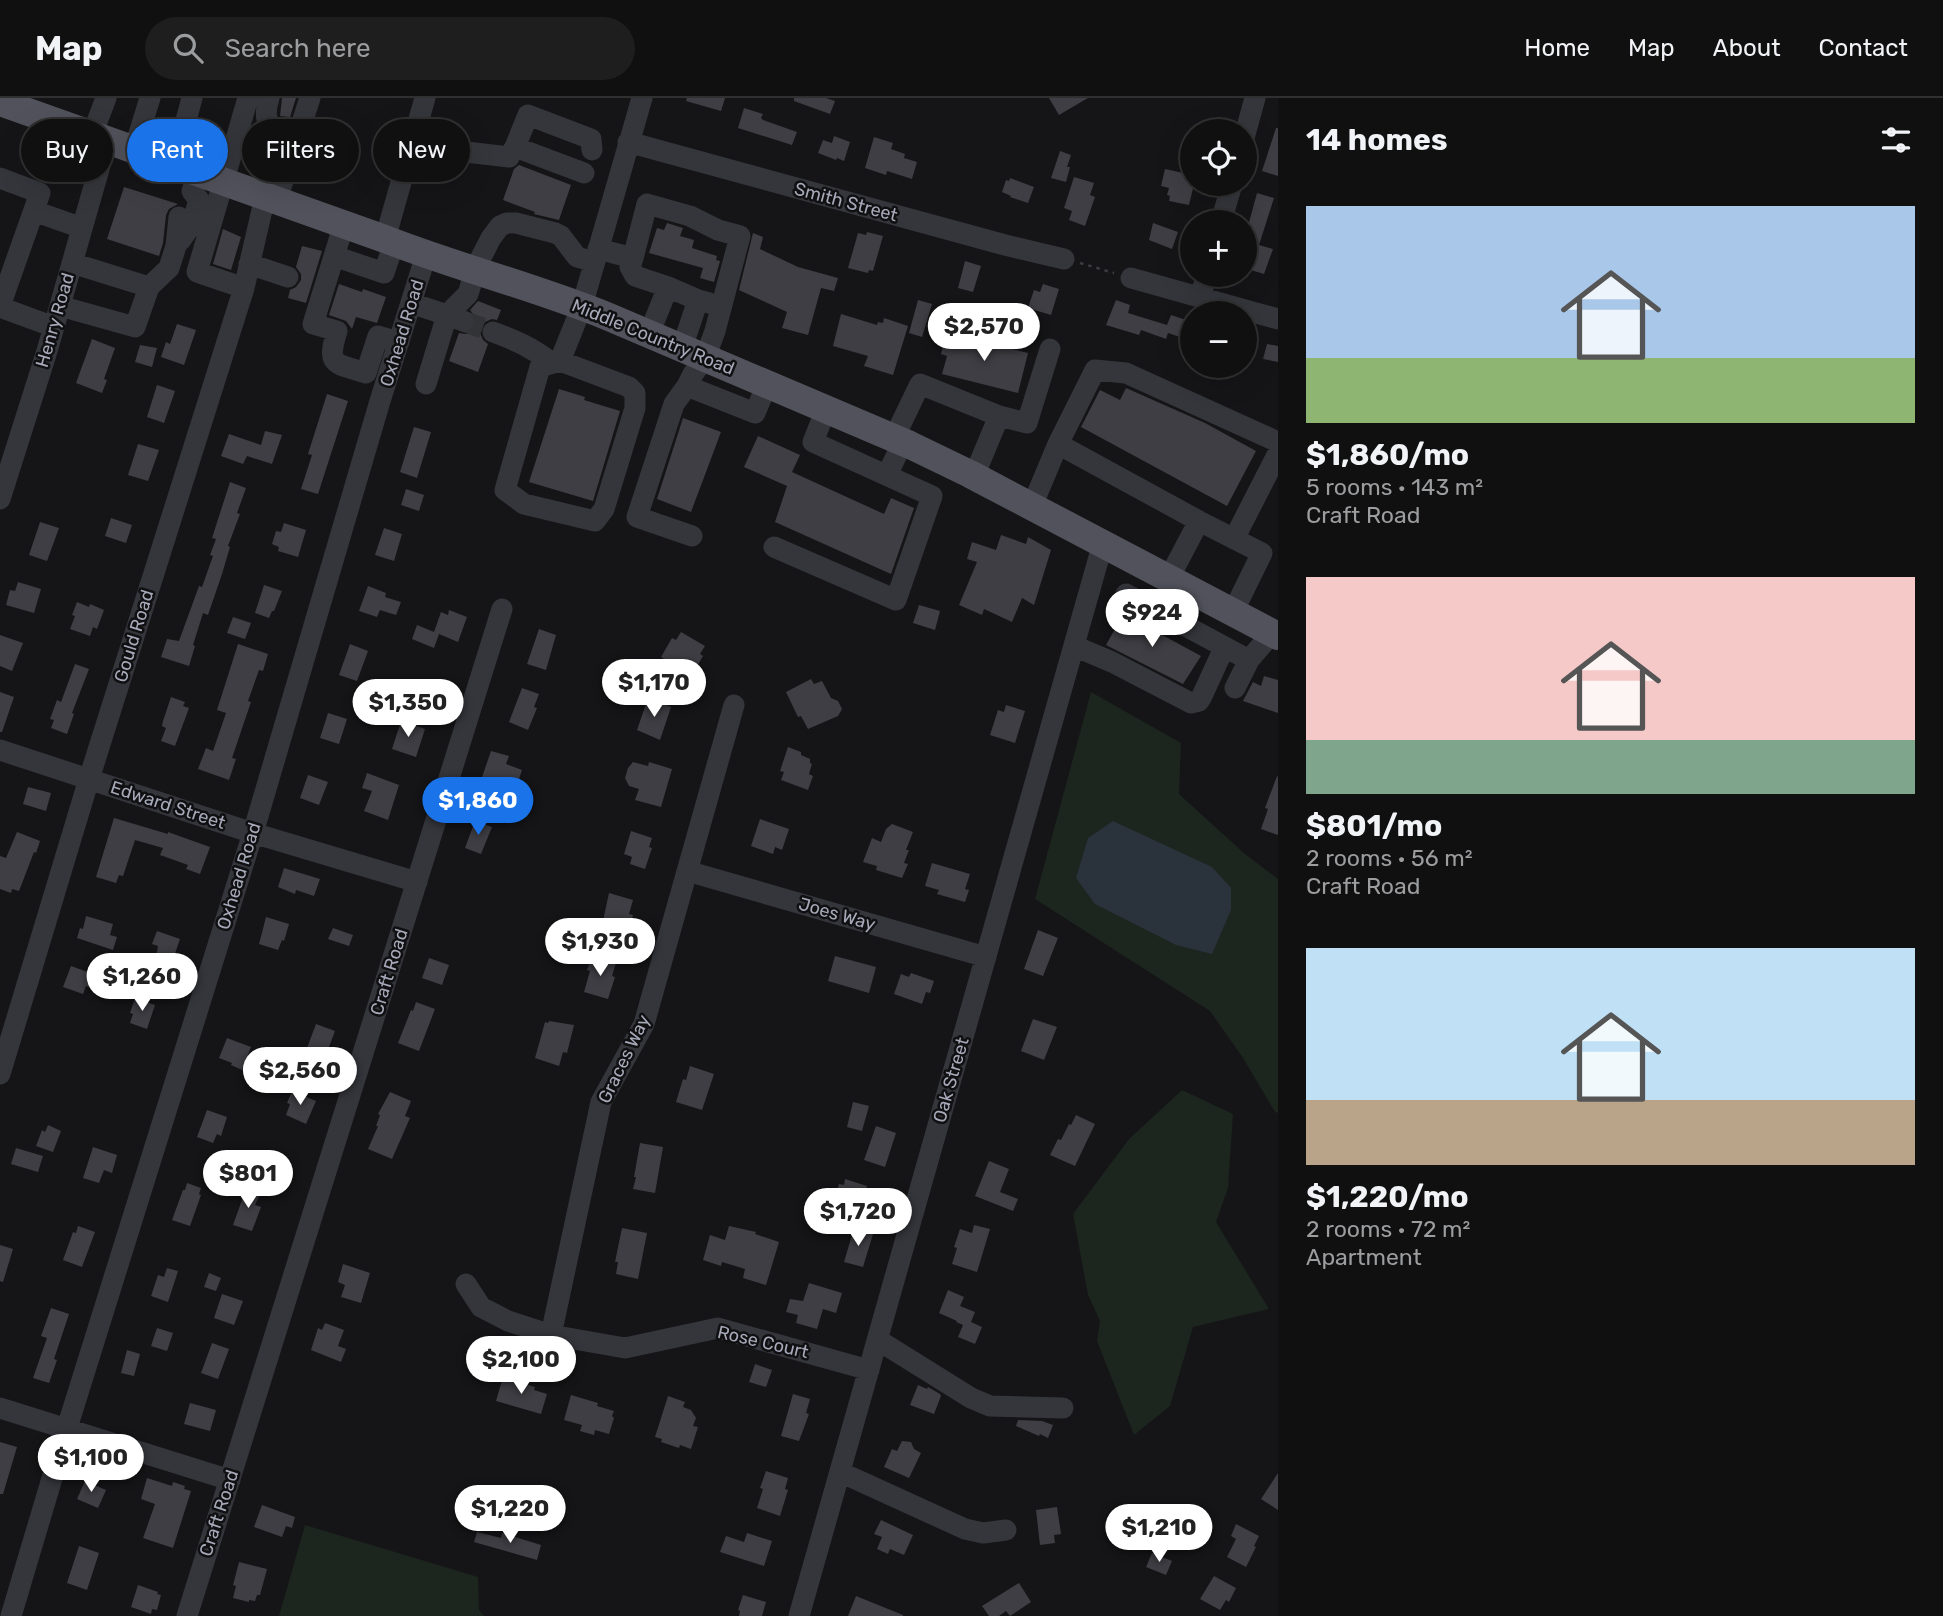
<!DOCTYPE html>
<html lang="en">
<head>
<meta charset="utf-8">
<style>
  body { margin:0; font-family:Rubik,sans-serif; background:#1e1e1f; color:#f1f3f6; height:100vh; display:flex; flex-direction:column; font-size:26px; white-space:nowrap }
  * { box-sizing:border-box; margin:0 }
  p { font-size:23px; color:#9c9d9f }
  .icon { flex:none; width:38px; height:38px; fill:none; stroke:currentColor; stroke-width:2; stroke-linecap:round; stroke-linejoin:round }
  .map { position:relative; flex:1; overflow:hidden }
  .details { display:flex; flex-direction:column; background:#101011; width:665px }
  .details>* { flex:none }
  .hud { position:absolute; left:21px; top:21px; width:665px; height:63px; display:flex; gap:14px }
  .controls { position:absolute; left:1180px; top:21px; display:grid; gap:14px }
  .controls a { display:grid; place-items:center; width:77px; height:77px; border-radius:50%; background:#101011; box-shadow:0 7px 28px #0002,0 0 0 2px #303031; font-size:35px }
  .price { position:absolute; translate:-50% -60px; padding:0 16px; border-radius:24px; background:#fff; color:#222; font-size:23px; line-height:46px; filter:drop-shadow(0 2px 4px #0008) }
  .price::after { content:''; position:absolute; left:50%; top:42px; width:21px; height:16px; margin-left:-10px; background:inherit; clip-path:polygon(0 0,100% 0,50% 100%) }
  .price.current { background:#1a73e8; color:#fff }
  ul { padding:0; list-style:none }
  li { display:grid; align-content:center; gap:14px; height:371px; padding:0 28px }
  li span { display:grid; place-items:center; height:217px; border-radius:0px; color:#555 }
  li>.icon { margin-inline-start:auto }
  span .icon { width:126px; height:126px; fill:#fffc; stroke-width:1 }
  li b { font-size:30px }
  h2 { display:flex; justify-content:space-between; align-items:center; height:84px; padding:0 28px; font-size:30px }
  .tag { padding:0 24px; border-radius:32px; background:#101011; box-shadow:0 7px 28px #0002,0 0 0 2px #303031; font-size:24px; line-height:63px }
  .tag.current { background:#1a73e8; color:#fff }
  header { display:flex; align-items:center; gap:42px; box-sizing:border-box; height:98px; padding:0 35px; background:#101011; border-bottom:2px solid #303031 }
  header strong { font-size:33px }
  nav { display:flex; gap:38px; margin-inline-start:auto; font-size:24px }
  .search { width:490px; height:63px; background:#1e1e1f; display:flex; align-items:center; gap:18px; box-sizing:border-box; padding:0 24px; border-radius:38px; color:#9c9d9f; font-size:26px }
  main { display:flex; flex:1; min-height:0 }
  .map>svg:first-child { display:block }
  .green { fill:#1c251e }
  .water { fill:#2a323b }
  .building { fill:#3f3e44 }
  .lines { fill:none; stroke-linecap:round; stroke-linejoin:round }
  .minor-tunnel { stroke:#323337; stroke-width:21; stroke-dasharray:21 10; stroke-linecap:butt }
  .path { stroke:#3b3d43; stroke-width:2.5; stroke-dasharray:3.5 5; stroke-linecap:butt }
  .minor { stroke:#35363c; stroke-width:21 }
  .major { stroke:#51525b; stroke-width:28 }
  .labels { text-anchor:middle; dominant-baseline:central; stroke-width:5; stroke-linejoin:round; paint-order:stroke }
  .street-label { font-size:18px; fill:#a6a9b8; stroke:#101012 }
</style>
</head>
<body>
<header>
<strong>Map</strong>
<div class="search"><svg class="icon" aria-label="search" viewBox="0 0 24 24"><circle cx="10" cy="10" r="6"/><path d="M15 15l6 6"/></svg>Search here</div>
<nav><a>Home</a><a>Map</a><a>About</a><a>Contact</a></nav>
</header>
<main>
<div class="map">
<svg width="1278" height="1518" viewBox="0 0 1278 1518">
  <rect width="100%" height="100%" fill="#151517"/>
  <!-- green -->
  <path class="green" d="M1091,594L1181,645L1179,696L1245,756L1278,781V1015L1275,1014L1243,960L1210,913L1035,801Z
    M1182,992L1233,1016L1228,1090L1216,1124L1269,1211L1193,1229L1170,1308L1134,1337L1097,1243L1100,1223L1088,1197L1073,1116L1129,1041Z
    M305,1427L478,1479L479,1512L484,1518H279Z"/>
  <!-- water -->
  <path class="water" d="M1113,723L1212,769L1231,790V812L1212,856L1176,847L1095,806L1076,780L1088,740Z"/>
  <!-- building -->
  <path class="building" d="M282,0H296L290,19L280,18Z
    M687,0H725L721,13L686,3Z
    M794,0H826L835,3L830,16L794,3Z
    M1049,0H1088L1059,17Z
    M744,10L763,16L761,20L763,22L797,34L792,47L738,30Z
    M1276,30H1278V78L1262,73Z
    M834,38L850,44L844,63L837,60L836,62L818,55L823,42L832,45Z
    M874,39L893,45L891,51L905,56L904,60L917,64L912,81L887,73L886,77L865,70Z
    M1060,53L1071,57L1067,69H1070L1066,84L1051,80Z
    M519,67L571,87L559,122L534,116L535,114L503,102L514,71Z
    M1165,71L1192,77V86H1194L1189,107L1169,103L1170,98L1167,97L1169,90L1161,88Z
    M1074,79L1094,85L1090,97L1095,99L1085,128L1069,122L1072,113L1064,110Z
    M1010,80L1034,89L1028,105L1010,99L1011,98L1002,94L1006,82L1009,83Z
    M124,89L178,106L169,111L166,117L163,145L159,158L107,141Z
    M1257,95L1274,100L1259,147L1273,151L1264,176L1244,170V143Z
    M667,125L683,130L680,138L694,142L692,150L717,158L716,162L720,163L714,184L700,180L703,170L649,155L657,130L664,132Z
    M1153,125L1178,134L1172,151L1149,142Z
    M223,131L241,139L231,172L213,166Z
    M867,134L883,138L873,173L869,172L868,175L848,170L858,135L866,137Z
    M753,135L763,139L760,151L798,169L838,180L834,193L821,190L808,237L782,230L787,214L739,192Z
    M302,148L322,153L306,205L288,200L290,192L296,189L301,182V176L296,169Z
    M965,163L981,168L973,194L958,190Z
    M339,186L362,194L363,191L386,199L377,225L356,219L352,231L346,223L329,217Z
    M1043,186L1059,191L1051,217L1028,210L1034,192L1040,194Z
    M918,202L932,206L922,239L909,235Z
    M1116,202L1130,207L1128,215L1167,227L1171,217L1192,224V243L1168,235L1166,241L1141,232L1139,237L1106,227Z
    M478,203L501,212L497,222L492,221L485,224L481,230L480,235L483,242L488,246L478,274L449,263L459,235L466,236L471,234L475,228L476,220L470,212Z
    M1018,209L1029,212L1025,226L1014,223Z
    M841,216L877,227L878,224L883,225L884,220L908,228L893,277L864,268L868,258L833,248Z
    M177,226L196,232L184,267L161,259L166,244L170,246Z
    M947,234L1028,255L1018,295L942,276L947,258L941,256Z
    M92,241L115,250L104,281L107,282L102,295L76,285Z
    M1267,246L1278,248V264L1263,261Z
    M140,247L157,250L152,269L135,264Z
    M157,287L175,293L164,325L147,319Z
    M1126,290L1205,325L1256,353L1227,408L1081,329L1100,292L1120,302Z
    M559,291L585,299L584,302L620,313L593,403L529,384Z
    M327,296L348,303L318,396L301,391L312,357L308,356Z
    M683,320L721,334L691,414L657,401Z
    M414,329L431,334L417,380L400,374Z
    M265,333L282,337L272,366L247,358L243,366L221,358L229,336L261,347Z
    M758,338L800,357L792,374L884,416L891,400L914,410L891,476L775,424L787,388L744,369Z
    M138,346L159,352L148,383L128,377Z
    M230,384L246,390L237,415L240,416L228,448L230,449L222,476L208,517L203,515L193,547L195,548L189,568L161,559L167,541L179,543L199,488L202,489L213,458L210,457L216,441L212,440Z
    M406,391L424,397L419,413L401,407Z
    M111,420L132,427L126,445L105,438Z
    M40,424L59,430L47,463L29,457Z
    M284,425L306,432L298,459L278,453L279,449L272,446L276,433L281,434Z
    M384,430L402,436L394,463L375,457Z
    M1001,437L1026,446L1028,439L1051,452L1034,507L1022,500L1012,524L984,511L982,517L959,507L977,464L967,461L972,444L996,452Z
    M18,484L41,491L34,515L6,507L10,492L15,493Z
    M264,487L282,493L274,513H272L269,520L255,515Z
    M368,488L386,495L385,499L401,504L396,517L380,512L377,519L359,513Z
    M77,504L89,509L90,506L104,512L97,531L93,529L90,538L70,531L75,518L72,517Z
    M919,507L940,513L935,532L913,525Z
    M449,512L467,519L458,544L439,536L434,550L412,541L417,527L434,534L441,514L448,517Z
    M1120,514L1201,558L1183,586L1106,547L1116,529L1113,528Z
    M233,519L251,525L245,541L227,535Z
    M539,531L556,537L546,572L527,566Z
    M681,534L705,548L700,556L703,558L689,582L676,574L678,571L661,559L672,540L676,542Z
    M0,537L23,545L12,573L0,568Z
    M238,546L268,556L263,573L259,572L248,603L251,604L232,660L236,661L229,682L198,671L206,650L213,653L226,615L217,612Z
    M350,546L368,553L357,583L339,577Z
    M75,566L89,571L72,615L74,616L67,636L51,630L54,622L50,621L57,602L61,604Z
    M1264,578L1278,582V615L1243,603L1253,584L1261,588Z
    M811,581L814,586L822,583L831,600L838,603L842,611L838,618L808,631L801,618L798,619L786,594Z
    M522,590L539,596L534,609L537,610L528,632L509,624Z
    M0,594L14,599L2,634H0Z
    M171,599L185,604L183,608L189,610L175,648L161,643L166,630L162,628L163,623Z
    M648,600L671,609L660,642L637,632Z
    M1006,607L1025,613L1015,645L990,637L998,612L1004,614Z
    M328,615L347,621L339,646L320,640Z
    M401,623L425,631L416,659L392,651Z
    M788,649L801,654V657L810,661V665L812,666L809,676L813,678L808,692L781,682L784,674L780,673Z
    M491,653L509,658L506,666L522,672L517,687L508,684L506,690L498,687L497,690L480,685Z
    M633,664L648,668L649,664L672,671L661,709L635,702L639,691L629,688L625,680L628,670Z
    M367,675L399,687L388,722L364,713L372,693L362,690Z
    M308,677L328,684L319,707L300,700Z
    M1277,678L1278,679V737L1261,731L1268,711L1265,710Z
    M28,689L51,695L46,713L23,706Z
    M114,720L168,736V734L210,749L200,776L186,771L188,767L160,757L163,750L135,742L123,778L119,777L116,785L96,779Z
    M760,721L789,731L782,752L775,749L773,756L751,748Z
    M475,723L492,729L481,756L465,750Z
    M892,726L913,734L906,752H909L904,765L908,766L902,780L876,772L877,768L863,764L872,740L881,744L886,731Z
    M631,733L652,740L649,749L652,750L645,771L630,766L632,759L624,756Z
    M17,734L40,743L36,755L34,754L19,793L12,791L11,795L0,791V758L6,760Z
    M932,765L970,776L965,791L969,792L965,804L937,796L939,792L925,788Z
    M284,770L320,781L314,798L296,792L295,796L278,789Z
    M609,795L633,802L629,816L633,817L627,839L601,832Z
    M86,818L113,826L110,837L117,839L113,852L77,840L80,830L83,831Z
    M266,819L289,826L284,843L282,842L278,852L259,846Z
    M333,830L353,837L349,848L328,841Z
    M1038,832L1058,840L1043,878L1024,871Z
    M157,833L180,841L170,870L155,864L158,848L152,846Z
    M592,858L616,865L612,878L615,879L608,901L584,894L590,873L587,872Z
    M835,858L876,869L869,895L828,883Z
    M429,860L449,867L442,887L422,880Z
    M71,868L96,877L91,890L86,888L83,896L63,889Z
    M911,875L934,883L930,895L926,894L922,906L894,896L901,876L909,879Z
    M135,900L155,907L147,931L130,925L133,916L130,915Z
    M416,904L435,911L419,953L398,945L411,912L413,913Z
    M1033,921L1057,929L1044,962L1021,953Z
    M549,923L574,927L567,955L563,954L559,968L535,960L545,924L548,925Z
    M316,926L335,933L326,957L307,950Z
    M227,940L251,949L242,972L231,967L232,965L219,960Z
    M277,966L294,972L288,990L268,984L271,973L274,974Z
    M690,968L714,976L702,1012L676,1004L683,981L686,982Z
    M292,993L316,1003L306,1026L286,1017L290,1006L287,1005Z
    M390,994L411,1003L405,1018L410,1020L392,1061L368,1051L378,1028H376L380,1017L378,1016Z
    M853,1004L869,1008L862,1033L847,1029Z
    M207,1012L227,1019L221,1038L217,1036L213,1045L197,1039Z
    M1076,1017L1095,1026L1075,1068L1050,1057L1058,1041L1061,1042L1069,1026L1071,1027Z
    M48,1027L61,1033L53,1054L36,1048L42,1032L45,1034Z
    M876,1028L896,1035L885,1069L864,1062Z
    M640,1045L663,1049L655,1095L633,1091L636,1079H634Z
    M93,1049L117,1057L112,1075L104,1072L99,1085L83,1080Z
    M16,1050L43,1058L38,1074L11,1066Z
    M989,1063L1009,1071L1000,1094L1018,1101L1013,1113L975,1098Z
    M845,1081L867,1088L862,1106L835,1098L839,1086L844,1087Z
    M187,1085L201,1090L199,1096L201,1097L190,1128L172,1122L183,1092H185Z
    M247,1088L261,1094L255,1107L261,1109L252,1133L233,1127Z
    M974,1127L990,1131L977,1174L952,1166L957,1150L954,1149L960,1131L972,1135Z
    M78,1128L95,1134L82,1169L63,1162L73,1134L76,1135Z
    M729,1128L756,1134L755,1136L779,1144L766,1187L743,1180L745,1171L722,1164L721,1168L703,1162L710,1137L725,1142Z
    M622,1130L647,1135L638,1181L616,1176L618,1164H615Z
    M854,1130L873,1136L863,1169L844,1164Z
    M0,1147L13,1151L3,1184L0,1183Z
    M343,1166L370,1175L361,1205L341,1199L345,1187L338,1184Z
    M167,1170L178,1173L168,1204L151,1198L158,1177L164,1179Z
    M209,1175L221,1180L216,1193L204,1189Z
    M809,1185L842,1195L836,1215L823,1211L817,1231L796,1225L798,1217L786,1214L790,1201L803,1203Z
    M948,1192L964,1199L960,1208L975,1214L971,1224L982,1229L975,1246L958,1239L963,1227L956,1224L957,1223L939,1215Z
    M222,1196L243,1203L234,1227L214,1220Z
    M51,1210L69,1216L54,1261L57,1262L49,1285L33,1280L47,1240L41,1238Z
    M325,1225L344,1232L338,1248L346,1251L341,1264L311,1252L318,1230L322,1232Z
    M157,1230L173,1235L167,1253L151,1248Z
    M212,1245L229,1251L218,1281L201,1275Z
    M127,1252L140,1256L134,1278L121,1275Z
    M755,1266L772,1272L766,1289L749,1284Z
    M503,1279L535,1289L534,1292L547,1296L541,1316L496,1303Z
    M918,1287L927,1291L928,1289L940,1296L941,1298L934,1316L910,1307Z
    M793,1296L810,1301L806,1315L809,1316L799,1343L781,1338Z
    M571,1297L598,1305L597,1308L614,1313L612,1318L614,1320L609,1336L595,1332L594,1337L580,1333L582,1327L564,1322Z
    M668,1298L685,1304L683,1309L691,1312L696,1320L693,1328L698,1329L691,1351L680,1347L679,1350L661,1344L662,1341L655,1339Z
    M190,1305L216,1312L210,1333L184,1326Z
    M1018,1322L1042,1323L1053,1327L1048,1340L1040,1336L1039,1338L1016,1328Z
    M902,1343L911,1344L914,1351L921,1355L909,1380L884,1369L892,1351L897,1353Z
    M0,1344L17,1349L3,1396H0Z
    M766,1373L788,1380L785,1391L788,1392L780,1418L757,1410L763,1391L760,1390Z
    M1278,1375V1412L1261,1401Z
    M147,1380L172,1388L173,1384L185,1388L184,1391L191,1393L173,1450L143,1440L155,1406L141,1401Z
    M85,1383L106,1392L98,1410L77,1401Z
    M262,1407L295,1419L292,1430L286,1428L282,1439L254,1429Z
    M1057,1409L1061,1436L1054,1437L1055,1445L1040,1447L1036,1412Z
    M881,1422L913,1437L904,1457L890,1451L888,1456L877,1451L882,1439L874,1436Z
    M1236,1426L1259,1438L1254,1448L1256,1449L1246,1469L1227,1459L1236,1441L1231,1438Z
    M477,1434L501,1440L502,1435L541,1447L537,1462L474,1444Z
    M747,1435L772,1443L764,1468L720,1454L726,1438L744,1444Z
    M79,1448L99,1455L87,1492L67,1485Z
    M1152,1455L1172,1463L1166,1477L1146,1469Z
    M239,1464L267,1471L260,1497H257L255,1503L249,1502V1504L233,1500L236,1488L233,1487Z
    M1214,1478L1236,1490L1229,1504L1226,1502L1220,1512L1200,1501Z
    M1019,1485L1031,1504L1010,1518L1006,1513L999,1518H989L982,1508Z
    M138,1487L158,1494L157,1496L161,1497L157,1512L152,1511L151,1516L131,1509Z
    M743,1497L766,1504L762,1518H739L740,1513L738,1512Z
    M856,1498L903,1517V1518H848Z"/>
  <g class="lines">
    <!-- minor-tunnel -->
    <path class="minor-tunnel" d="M463,223L493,234"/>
    <!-- path -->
    <path class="path" d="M1080,165L1114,175"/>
    <!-- minor -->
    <path class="minor" d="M269,0C265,13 263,30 282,32C289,32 292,31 299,33
      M92,37L106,0
      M1244,40L1255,0
      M628,44L1005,147L1064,161
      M412,46L424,49L509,59L515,49
      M134,52L150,0
      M174,67L192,0
      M584,75L515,49L528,17L591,41L592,52
      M0,80L40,95L0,208
      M280,92L310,0
      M34,113L82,130
      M1221,124L1232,86
      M344,126L313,226L337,233C326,269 335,265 366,275L378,238L399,244
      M385,141L425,0
      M180,143L192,126L199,102L192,93L198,76
      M598,151L633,160L647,106L690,118L718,132L740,138L715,233L705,260L693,276L687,288L755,315L767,286
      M334,158L384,175L394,145
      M633,160L630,169L635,178L668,189
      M72,165L149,189
      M249,166L288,179
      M474,173L491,140L500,128L507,125H516L555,135L561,138L577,159L594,164
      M1131,180L1278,221
      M244,190L197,174L248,0
      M1200,199L1207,177
      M411,205L447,217L468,196L475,173
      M60,208L135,229L149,189L169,170L176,148L179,119
      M0,209L54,229
      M493,234C515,242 533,250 552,265
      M649,236L668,189L698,202
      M682,250L698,202L709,205
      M560,263L629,289L635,295V310L604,411L595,423L524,406L505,392L540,269Z
      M560,263L582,208L642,0
      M426,286L447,217L463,223
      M687,288L674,306L637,419L692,438
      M999,318L1027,325L1050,251
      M894,340L920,286L999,318L974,378
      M1058,346L1095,272L1126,275L1278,344
      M887,377L903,344
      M0,401L47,253L107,43
      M1032,408L1058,346L1199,423L1169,480
      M1199,423L1262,455L1233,514
      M1234,441L1278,355
      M774,449L896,502L932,398L813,344L826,311
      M1126,496L1249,562
      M1074,548L1112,564L1191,605L1199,603L1202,598L1224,550
      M1235,590L1249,562L1272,535
      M0,652L253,735L417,784
      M687,773L986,859
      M0,976L89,681L244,190L265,99
      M466,1186L481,1209L508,1223L551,1237L625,1250L718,1230L869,1272
      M551,1237L601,1004L644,926L734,607
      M878,1242L971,1300L990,1308L1063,1310
      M0,1310L230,1382
      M840,1374L965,1431L983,1435L1006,1432
      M11,1518L67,1330L253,735L380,303L426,157
      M187,1518L502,511
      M799,1518L1103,445"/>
    <!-- major -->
    <path class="major" d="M0,4L385,141C459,170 536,189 609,219L910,347L970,376L1278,538"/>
  </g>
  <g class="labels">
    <!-- street labels -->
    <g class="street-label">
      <text transform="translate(846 104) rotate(15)">Smith Street</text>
      <text transform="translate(55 222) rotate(-74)">Henry Road</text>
      <text transform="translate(402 235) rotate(-73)">Oxhead Road</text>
      <text transform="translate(653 239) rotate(22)">Middle Country Road</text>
      <text transform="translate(134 538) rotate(-73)">Gould Road</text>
      <text transform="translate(168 707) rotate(18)">Edward Street</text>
      <text transform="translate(239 778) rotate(-73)">Oxhead Road</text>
      <text transform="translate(837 816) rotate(16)">Joes Way</text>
      <text transform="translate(389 874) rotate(-73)">Craft Road</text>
      <text transform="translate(624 961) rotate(-64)">Graces Way</text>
      <text transform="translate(951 982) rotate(-74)">Oak Street</text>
      <text transform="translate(763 1244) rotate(13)">Rose Court</text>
      <text transform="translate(219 1415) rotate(-72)">Craft Road</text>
    </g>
  </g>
</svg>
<div class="controls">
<a><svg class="icon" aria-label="locate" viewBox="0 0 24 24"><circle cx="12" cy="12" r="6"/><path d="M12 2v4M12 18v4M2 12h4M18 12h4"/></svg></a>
<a>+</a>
<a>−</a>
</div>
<b class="price" style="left:984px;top:265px">$2,570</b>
<b class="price" style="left:1152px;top:551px">$924</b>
<b class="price" style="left:654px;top:621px">$1,170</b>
<b class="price" style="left:408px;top:641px">$1,350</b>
<b class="price current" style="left:478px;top:739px">$1,860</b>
<b class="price" style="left:600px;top:880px">$1,930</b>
<b class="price" style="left:142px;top:915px">$1,260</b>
<b class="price" style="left:300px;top:1009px">$2,560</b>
<b class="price" style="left:248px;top:1112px">$801</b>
<b class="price" style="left:858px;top:1150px">$1,720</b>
<b class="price" style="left:521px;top:1298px">$2,100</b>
<b class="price" style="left:91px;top:1396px">$1,100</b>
<b class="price" style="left:510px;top:1447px">$1,220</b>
<b class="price" style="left:1159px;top:1466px">$1,210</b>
<div class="hud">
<a class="tag">Buy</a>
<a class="tag current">Rent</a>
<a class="tag">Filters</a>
<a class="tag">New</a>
</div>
</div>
<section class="details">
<h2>14 homes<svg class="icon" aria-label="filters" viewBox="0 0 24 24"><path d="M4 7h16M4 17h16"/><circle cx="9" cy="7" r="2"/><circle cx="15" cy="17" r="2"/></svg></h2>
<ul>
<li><span style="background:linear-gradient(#a9c7e8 70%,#8fb573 0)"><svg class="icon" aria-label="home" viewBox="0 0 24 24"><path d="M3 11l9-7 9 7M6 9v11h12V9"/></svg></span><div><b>$1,860/mo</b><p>5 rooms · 143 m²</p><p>Craft Road</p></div></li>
<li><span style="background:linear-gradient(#f6c9c9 75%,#7fa58c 0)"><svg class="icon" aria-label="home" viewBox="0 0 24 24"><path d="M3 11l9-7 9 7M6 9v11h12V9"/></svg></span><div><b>$801/mo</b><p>2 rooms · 56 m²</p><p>Craft Road</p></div></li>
<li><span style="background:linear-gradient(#bfe0f5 70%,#b9a48a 0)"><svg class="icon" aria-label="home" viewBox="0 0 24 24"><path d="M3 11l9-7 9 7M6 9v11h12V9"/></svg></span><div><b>$1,220/mo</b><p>2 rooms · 72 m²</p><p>Apartment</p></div></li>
</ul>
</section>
</main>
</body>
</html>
